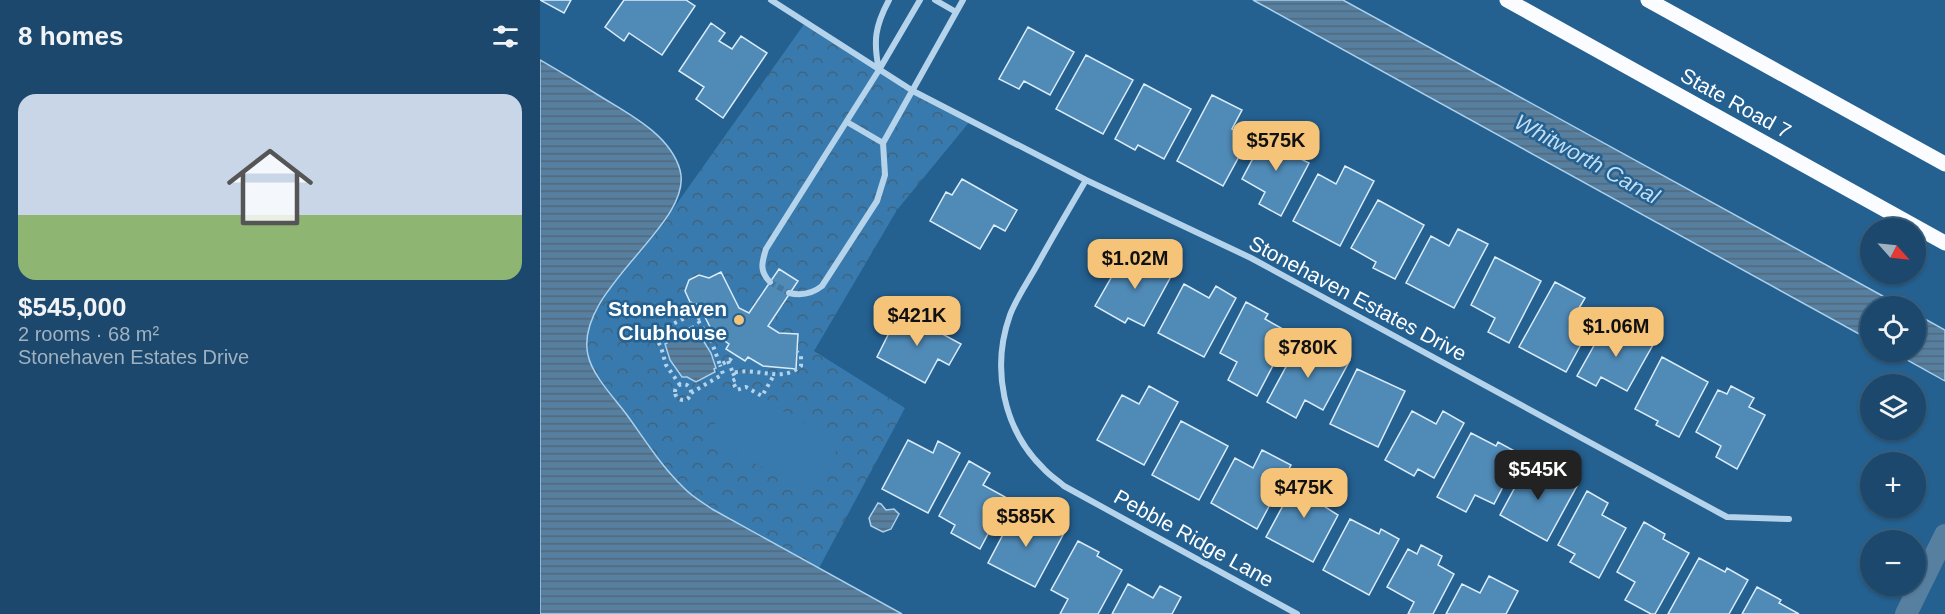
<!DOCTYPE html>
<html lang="en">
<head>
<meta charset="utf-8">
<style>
  body { margin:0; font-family:Helvetica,sans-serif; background:#244f72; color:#f1f3f6; height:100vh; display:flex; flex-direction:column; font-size:22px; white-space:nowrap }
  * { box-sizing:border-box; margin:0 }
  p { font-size:20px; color:#a0b2c2 }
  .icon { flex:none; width:33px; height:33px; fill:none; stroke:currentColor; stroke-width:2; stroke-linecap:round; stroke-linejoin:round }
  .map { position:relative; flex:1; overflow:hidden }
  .side { display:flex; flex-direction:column; background:#1b486c; width:540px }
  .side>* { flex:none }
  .needle { width:39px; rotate:117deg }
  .buttons { position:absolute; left:1320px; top:218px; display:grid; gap:12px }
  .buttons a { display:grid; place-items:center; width:66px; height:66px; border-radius:50%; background:#1b486c; box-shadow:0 2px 4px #0004,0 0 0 2px #39607f; font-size:30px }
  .price { position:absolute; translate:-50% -51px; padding:0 14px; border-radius:12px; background:#f6c479; color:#111; font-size:20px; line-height:39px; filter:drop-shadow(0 2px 3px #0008) }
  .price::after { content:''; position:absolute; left:50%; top:36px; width:18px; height:14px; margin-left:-9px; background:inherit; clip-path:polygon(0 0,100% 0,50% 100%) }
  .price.active { background:#222; color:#fff }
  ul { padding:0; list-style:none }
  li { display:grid; align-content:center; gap:12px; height:318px; padding:0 18px }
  li span { display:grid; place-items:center; height:186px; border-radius:18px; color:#555 }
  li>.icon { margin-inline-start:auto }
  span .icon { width:108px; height:108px; fill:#fffc; stroke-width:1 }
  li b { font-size:26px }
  h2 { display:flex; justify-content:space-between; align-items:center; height:72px; padding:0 18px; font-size:26px }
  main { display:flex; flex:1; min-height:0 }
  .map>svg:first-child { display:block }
  .forest { fill:url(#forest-crowns) }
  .garden { fill:#387aad }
  .water { fill:url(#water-rules); stroke:#a9d0ed; stroke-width:1.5 }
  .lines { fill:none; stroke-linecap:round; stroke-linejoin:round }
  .canal { stroke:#577fa0; stroke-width:22 }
  .building { fill:#508bb8; stroke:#daecf9; stroke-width:1.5 }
  .street-tunnel { stroke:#4578a1; stroke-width:6; stroke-dasharray:6 3; stroke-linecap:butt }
  .path { stroke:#b5d4ec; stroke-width:4; stroke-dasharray:3 4.5; stroke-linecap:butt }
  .street { stroke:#b5d4ec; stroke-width:6 }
  .primary { stroke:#fafcff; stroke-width:15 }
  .poi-dot { fill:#f6c479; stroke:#246090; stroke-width:2 }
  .labels { text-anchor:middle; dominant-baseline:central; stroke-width:5; stroke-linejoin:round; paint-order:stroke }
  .street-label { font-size:21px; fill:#fff; stroke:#246090 }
  .poi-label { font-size:21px; font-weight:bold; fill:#fff; stroke:#246090; text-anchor:end }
  .water-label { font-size:22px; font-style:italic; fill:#c1def3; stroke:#246090 }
</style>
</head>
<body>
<main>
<section class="side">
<h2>8 homes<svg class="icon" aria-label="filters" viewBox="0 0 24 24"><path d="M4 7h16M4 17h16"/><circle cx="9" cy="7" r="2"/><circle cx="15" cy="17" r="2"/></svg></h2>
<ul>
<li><span style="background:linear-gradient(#c9d6e8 65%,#8fb573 0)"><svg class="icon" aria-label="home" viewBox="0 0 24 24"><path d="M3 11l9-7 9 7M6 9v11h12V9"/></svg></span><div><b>$545,000</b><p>2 rooms · 68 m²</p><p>Stonehaven Estates Drive</p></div></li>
</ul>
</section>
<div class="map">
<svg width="1405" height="614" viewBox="0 0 1405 614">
  <defs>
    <pattern id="forest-crowns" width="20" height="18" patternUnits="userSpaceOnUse" patternTransform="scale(1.5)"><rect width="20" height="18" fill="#387aad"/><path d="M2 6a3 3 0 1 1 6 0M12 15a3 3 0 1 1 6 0" fill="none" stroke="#42637c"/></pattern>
    <pattern id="water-rules" width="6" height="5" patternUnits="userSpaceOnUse" patternTransform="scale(1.5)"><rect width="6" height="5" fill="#577fa0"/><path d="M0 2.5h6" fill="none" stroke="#52687a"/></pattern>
  </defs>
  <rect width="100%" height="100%" fill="#246090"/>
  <!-- forest -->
  <path class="forest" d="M265,23L339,70L431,120L357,210L274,351L365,408L279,568L172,509L144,489L121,463L51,366L46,342L48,326L70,289L116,233Z"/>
  <!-- garden -->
  <path class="garden" d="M204,390L292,438L296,451L276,488L264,490L176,442L172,429L191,395Z"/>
  <!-- water -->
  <path class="water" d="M713,0H803L1361,306H1330V340Z
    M0,60C19,71 39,83 58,95C87,113 130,134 140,170C155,224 33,290 48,355C52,375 75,399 87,415C105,440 121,466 143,487C151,496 162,502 172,509L362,614H0Z
    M1376,314L1405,330V381L1351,351H1376Z
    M153,326L159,338L161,337L171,353L176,368L174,369L175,372L156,382L147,377H142L130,360L125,344L127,343L126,340Z
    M338,503L341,504L346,510L354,509L359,514L351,529L343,532L331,526L329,518Z"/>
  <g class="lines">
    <!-- canal -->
    <path class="canal" d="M1366,614L1405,535"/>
  </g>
  <!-- building -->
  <path class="building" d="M0,0H31L24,13Z
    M84,0H146L155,6L122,55L89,33L84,41L65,27Z
    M171,23L185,33L179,41L192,49L201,36L227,53L183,118L156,99L164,87L139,71Z
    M488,27L534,52L510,95L484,81L479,89L459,79Z
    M546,55L593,80L563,134L516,109Z
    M604,84L651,109L624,159L598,145L595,150L575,139Z
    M672,95L702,110L692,129L709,138L683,186L637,161Z
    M728,130L758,146L753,155L769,163L741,216L719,204L725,192L702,179Z
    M805,166L834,181L800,246L753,221L778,174L796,184Z
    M422,179L477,210L465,231L454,225L440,249L390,221L406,192L412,195Z
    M838,200L884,225L855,279L833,268L836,262L811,248Z
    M918,229L948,244L914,308L866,283L891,236L909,246Z
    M583,257L607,270L614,257L635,269L604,326L588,318L585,323L555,306Z
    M955,257L1001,281L969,343L948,332L955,318L931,305Z
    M239,269L258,281L228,326L239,333L258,334L256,369L223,366L208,357L205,361L186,349L189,344L173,333L159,305L150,302L145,291L149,280L159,275L169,278L181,272L199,308L209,313Z
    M1015,282L1045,298L1035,315L1052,324L1026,372L979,347Z
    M644,284L669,298L676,286L696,298L664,357L618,333Z
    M706,302L728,314L725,319L750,333L717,396L688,380L697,362L680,353Z
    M360,311L421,344L409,365L398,359L385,383L337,357Z
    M1065,326L1081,335L1085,327L1114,343L1087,391L1061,377L1056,386L1037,376Z
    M761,339L786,352L788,349L810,360L783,410L765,400L756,418L727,402Z
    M1122,357L1168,382L1139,437L1116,425L1118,421L1095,409Z
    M817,369L865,391L838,447L790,424Z
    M609,386L638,402L604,465L557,440L582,395L599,404Z
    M1191,386L1214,398L1209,407L1225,415L1197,469L1176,457L1181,446L1156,432L1178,390L1187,394Z
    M872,411L896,424L903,411L924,423L894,478L878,469L874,476L845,460Z
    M641,421L688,446L659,500L612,475Z
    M931,433L956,446L958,442L980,454L954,504L935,495L926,512L897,497Z
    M368,440L393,453L398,441L420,453L388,513L342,489Z
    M722,450L751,465L717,529L671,503L695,458L713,468Z
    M429,461L450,473L443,485L467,498L440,549L411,533L415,525L399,516Z
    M988,463L1014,477L1016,474L1037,486L1007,541L960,515Z
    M761,472L791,488L782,505L798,515L773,562L726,537Z
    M1047,491L1068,503L1062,515L1086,528L1059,578L1030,562L1035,554L1018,545Z
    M477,508L524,533L495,587L448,563Z
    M810,519L839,534L841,529L859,539L829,595L783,570Z
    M1104,522L1125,534L1123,539L1149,553L1115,614H1111L1085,600L1095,582L1077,572Z
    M538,541L559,552L557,556L582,570L558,614H520L528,599L511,590Z
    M881,545L902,556L898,565L914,574L893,614H868L874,602L847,587L868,549L877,554Z
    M1159,558L1185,572L1187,568L1208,580L1189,614H1128Z
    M949,576L978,591L966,614H906L922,584L940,593Z
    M588,584L613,598L620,586L641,597L632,614H572Z
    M1217,587L1241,600L1239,603L1259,614H1202Z"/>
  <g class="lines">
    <!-- street-tunnel -->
    <path class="street-tunnel" d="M230,282L249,293"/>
    <!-- path -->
    <path class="path" d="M157,319L164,315
      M188,361L193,373C217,366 240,384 261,366V356L257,352
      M193,373L196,379L192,381L197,390L206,387L222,396L234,375
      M135 392a8 8 0 1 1 16 0a8 8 0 1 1-16 0Z
      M140,385L126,365L121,347L113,333L154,314L172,343L180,365L190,360L194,354
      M151,393L183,374L180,365"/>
    <!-- street -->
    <path class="street" d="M231,0L373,91L546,180L711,258L1187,517L1249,519
      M395,0L416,12
      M339,70C333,41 335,26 349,0
      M307,122L343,143
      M546,180C529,209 512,238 496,267C487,283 476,299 470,315C451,368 463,429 503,468C509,475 517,480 524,486L757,614
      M230,282C219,271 222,262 226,249L339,70L380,0
      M249,293C262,296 272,294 282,286L337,201L345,175L343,143L423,0"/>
    <!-- primary -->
    <path class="primary" d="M967,0L1405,243
      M1108,0L1405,164"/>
  </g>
  <!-- markers -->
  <circle class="poi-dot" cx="199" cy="320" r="6"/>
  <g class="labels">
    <!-- street labels -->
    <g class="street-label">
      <text transform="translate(1196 103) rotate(29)">State Road 7</text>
      <text transform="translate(818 298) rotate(28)">Stonehaven Estates Drive</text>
      <text transform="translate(654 538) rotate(29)">Pebble Ridge Lane</text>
    </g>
    <!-- poi labels -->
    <g class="poi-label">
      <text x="187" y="308">Stonehaven<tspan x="187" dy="24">Clubhouse</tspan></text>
    </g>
    <!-- water labels -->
    <g class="water-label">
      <text transform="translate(1047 159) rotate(29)">Whitworth Canal</text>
    </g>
  </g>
</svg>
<div class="buttons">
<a><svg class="needle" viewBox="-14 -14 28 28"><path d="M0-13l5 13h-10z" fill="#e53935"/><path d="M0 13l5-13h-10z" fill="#a0b2c2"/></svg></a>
<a><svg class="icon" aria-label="locate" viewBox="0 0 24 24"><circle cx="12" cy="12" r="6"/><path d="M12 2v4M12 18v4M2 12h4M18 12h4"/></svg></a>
<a><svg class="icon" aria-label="layers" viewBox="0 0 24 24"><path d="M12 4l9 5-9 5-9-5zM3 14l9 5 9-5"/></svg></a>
<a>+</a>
<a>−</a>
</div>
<b class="price" style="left:736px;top:172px">$575K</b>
<b class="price" style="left:595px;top:290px">$1.02M</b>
<b class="price" style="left:377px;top:347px">$421K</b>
<b class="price" style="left:1076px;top:358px">$1.06M</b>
<b class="price" style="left:768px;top:379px">$780K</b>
<b class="price active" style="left:998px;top:501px">$545K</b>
<b class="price" style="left:764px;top:519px">$475K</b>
<b class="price" style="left:486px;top:548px">$585K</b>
</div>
</main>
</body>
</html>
